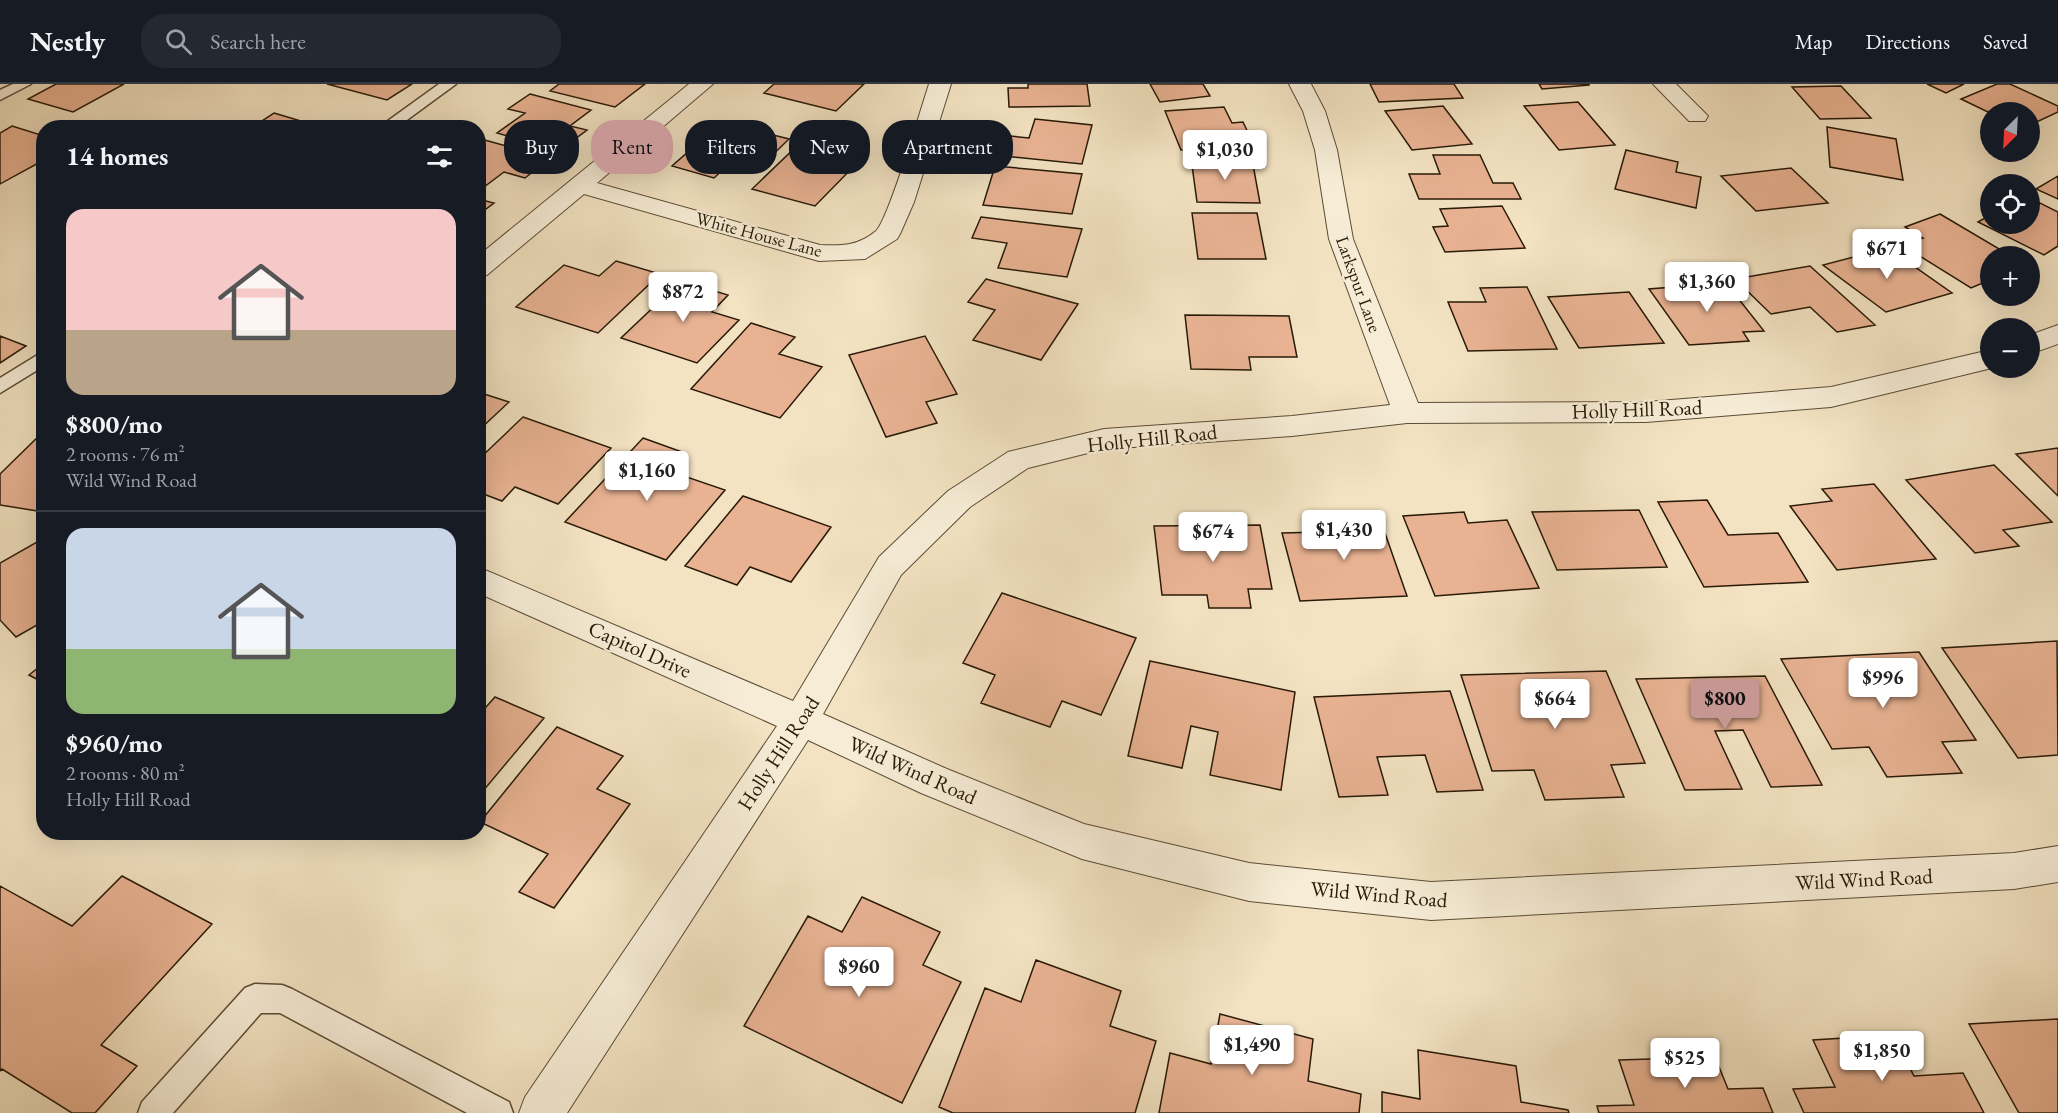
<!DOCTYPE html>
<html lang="en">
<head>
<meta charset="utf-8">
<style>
  body { margin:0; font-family:"EB Garamond",serif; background:#242831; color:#f1f3f6; height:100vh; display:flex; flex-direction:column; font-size:22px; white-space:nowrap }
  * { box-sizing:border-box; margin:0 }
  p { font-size:20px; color:#9ea1a6 }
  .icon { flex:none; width:33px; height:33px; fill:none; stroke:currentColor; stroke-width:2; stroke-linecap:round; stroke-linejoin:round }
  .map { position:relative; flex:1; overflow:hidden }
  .side { position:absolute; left:36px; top:36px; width:450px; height:720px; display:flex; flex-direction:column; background:#171b24; border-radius:24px; box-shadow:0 6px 24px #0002 }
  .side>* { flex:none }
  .banner { position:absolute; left:504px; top:36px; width:570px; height:54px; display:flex; gap:12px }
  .needle { width:39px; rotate:204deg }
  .fabs { position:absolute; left:1980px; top:18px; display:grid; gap:12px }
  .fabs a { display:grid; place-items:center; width:60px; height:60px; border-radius:50%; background:#171b24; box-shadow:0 6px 24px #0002; font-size:30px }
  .price { position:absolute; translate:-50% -51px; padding:0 14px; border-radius:6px; background:#fff; color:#222; font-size:20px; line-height:39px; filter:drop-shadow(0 2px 3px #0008) }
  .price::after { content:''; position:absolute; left:50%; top:36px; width:18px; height:14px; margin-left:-9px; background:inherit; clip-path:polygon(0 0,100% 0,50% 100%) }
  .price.selected { background:#c59692; color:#111 }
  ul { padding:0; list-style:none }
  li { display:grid; align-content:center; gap:12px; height:318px; padding:0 30px }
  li+li { border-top:2px solid #363941 }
  li span { display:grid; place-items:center; height:186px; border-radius:18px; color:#555 }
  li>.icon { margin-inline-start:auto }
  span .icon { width:108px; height:108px; fill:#fffc; stroke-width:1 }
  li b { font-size:26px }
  h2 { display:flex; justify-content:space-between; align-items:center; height:72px; padding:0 30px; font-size:26px }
  .pill { padding:0 21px; border-radius:24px; background:#171b24; box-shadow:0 6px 24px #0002; font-size:21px; line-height:54px }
  .pill.selected { background:#c59692; color:#111 }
  header { display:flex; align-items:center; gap:36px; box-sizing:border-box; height:84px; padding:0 30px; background:#171b24; border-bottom:2px solid #363941 }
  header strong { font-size:28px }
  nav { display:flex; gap:33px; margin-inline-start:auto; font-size:21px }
  .search { width:420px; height:54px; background:#242831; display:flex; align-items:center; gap:15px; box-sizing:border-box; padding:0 21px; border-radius:24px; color:#9ea1a6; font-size:22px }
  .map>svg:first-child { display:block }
  .building { fill:#e9b393; stroke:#281a07; stroke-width:1.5 }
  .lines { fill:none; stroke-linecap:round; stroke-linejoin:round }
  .lane-casing { stroke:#5b4c36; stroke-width:3 }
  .street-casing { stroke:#5b4c36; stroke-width:2 }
  .lane { fill:#f7edd7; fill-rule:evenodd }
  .street { fill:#f7edd7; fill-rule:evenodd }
  .labels { text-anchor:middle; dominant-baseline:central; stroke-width:4.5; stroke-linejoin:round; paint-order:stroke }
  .far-street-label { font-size:18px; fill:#281a07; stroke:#f7edd7 }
  .street-label { font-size:21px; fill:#281a07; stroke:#f7edd7 }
</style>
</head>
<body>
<header>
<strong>Nestly</strong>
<div class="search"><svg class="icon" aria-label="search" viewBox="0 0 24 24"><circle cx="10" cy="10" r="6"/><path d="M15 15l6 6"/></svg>Search here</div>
<nav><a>Map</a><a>Directions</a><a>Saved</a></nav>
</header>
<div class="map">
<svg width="2058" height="1029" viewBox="0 0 2058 1029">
  <rect width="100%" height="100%" fill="#f3e3c2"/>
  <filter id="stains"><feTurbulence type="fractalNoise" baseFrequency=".00333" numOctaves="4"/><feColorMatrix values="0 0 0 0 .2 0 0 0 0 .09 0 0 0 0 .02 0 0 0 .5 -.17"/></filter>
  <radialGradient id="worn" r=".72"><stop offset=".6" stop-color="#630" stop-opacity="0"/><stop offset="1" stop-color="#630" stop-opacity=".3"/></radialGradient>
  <!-- building -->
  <path class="building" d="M56,0H124L73,28L28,15Z
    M327,0H412L387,16Z
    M559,0H645L615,23L550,7Z
    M774,0H864L836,27L764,9Z
    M1028,0H1087L1090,22L1009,23L1008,4H1028Z
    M1150,0H1203L1210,12L1160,18Z
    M1370,0H1454L1463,14L1379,18Z
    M1539,0H1589V1L1542,5Z
    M1927,0H1964L1946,9Z
    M1997,0H2010L2058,22V28L2030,41V28L1990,29L1961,15Z
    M1841,2L1871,34L1820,35L1792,3Z
    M530,10L591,26L570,42L587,46L559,67L497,49L525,29L508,25Z
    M1578,18L1615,61L1559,66L1524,22Z
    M1443,22L1472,60L1412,66L1385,27Z
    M1224,23L1232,39L1243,38L1254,61L1181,66L1165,27Z
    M274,29L324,44H251Z
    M1035,35L1092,41L1082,80L993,71L1000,51L1029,54Z
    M722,38L789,55L756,87L729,80L714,94L672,82Z
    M12,42L44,52V76L0,100V49Z
    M1827,43L1896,55L1903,96L1830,83Z
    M481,55L550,74L525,94L504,88L480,106L478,57Z
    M802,57L863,73L815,122L752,105Z
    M1626,66L1678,78L1676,88L1701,93L1696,124L1615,105Z
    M1433,71H1480L1493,99H1513L1521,115H1419L1409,90H1440Z
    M1191,74L1252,75L1260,119L1197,118Z
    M995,82L1082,90L1072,130L983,121Z
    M1791,84L1828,119L1756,127L1721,92Z
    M2058,92V115L2036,105Z
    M2030,114L2058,128V162L2044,171L1978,138L1990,131V140H2030Z
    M478,115L494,119L478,131Z
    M1502,122L1525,164L1445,168L1433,143L1448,142L1440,125Z
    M1192,129H1257L1266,175H1198Z
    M1940,130L2011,172H1990V196L1971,204L1902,161L1923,154L1905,143Z
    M981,133L1082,145L1067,193L998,184L1007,159L972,154Z
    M1888,164L1952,209L1886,228L1823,181Z
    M616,177L660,190L598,249L516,223L564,181L599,192Z
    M1810,182L1875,241L1837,248L1810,223L1771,230L1735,195Z
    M986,195L1078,220L1041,276L973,256L995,226L968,218Z
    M681,197L728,211L712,228L739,236L697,279L621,254Z
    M1726,199L1764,247L1743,248L1749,257L1689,261L1649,205Z
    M1527,203L1557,265L1468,267L1448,218H1486L1480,204Z
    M1629,208L1664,259L1579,264L1548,213Z
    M1185,231L1289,232L1297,273H1249L1251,286L1191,285Z
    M751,239L795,253L779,270L822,283L780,334L691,305Z
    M0,252L26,262L0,279Z
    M925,252L957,310L926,318L937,339L886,353L849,271Z
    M478,308L509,318L478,347Z
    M523,333L611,364L558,420L515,403L502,417L478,408V376Z
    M44,347V428L0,421V390Z
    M643,354L685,369L669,387L725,406L666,476L565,438Z
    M2058,364V412L2016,370Z
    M1994,381L2052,438L2003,446L2019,462L1975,469L1906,396Z
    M1874,400L1936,475L1837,486L1790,422L1832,417L1822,405Z
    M743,412L831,443L791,498L750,483L737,501L685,482Z
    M1707,416L1728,451L1778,449L1808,498L1704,503L1658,418Z
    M1639,426L1667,483L1557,486L1532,428Z
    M1464,428L1468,439L1507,436L1539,504L1435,512L1403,432Z
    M1379,432L1407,512L1300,517L1282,449L1322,448L1317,435Z
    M1260,441L1272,505H1248L1251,524H1209L1207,511H1162L1154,442Z
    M44,454V537L16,553L0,536V479Z
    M1002,509L1136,554L1101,631L1062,617L1050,643L981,619L995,591L963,579Z
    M2057,557L2058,671L2018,674L1942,564Z
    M1919,568L1976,656L1942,658L1962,689L1887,693L1869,663L1832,665L1781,575Z
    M1150,577L1295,608L1281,706L1210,691L1218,648L1191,642L1182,684L1128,672Z
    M44,579V599L29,591Z
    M1606,587L1645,679L1611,681L1624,713L1545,716L1534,686L1492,687L1461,591Z
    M1765,592L1822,701L1771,703L1743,646L1715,647L1742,705L1685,706L1636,595Z
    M1450,607L1483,706L1437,708L1425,671L1377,673L1388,711L1339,713L1314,613Z
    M495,613L544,634L478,713V632Z
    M557,643L623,672L597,705L630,720L554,824L519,808L548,770L480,738Z
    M122,792L212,840L101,961L137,982L95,1029H72L2,985L0,987V802L72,842Z
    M862,813L940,848L923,881L961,898L902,1019L744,942L808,832L842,848Z
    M1036,876L1121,907L1110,942L1156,957L1135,1029H953L939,1023L985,904L1021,918Z
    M1220,930L1313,955L1308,997L1361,1010L1359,1029H1159L1170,969L1211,980Z
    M2058,935V1029H2019L1969,940Z
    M1893,951L1914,992L1963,989L1984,1029H1804L1793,1005L1835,1003L1813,956Z
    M1418,966L1516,982L1521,1018L1568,1026L1569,1029H1382V1008L1420,1015Z
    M1715,973L1728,1005L1763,1004L1773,1029H1599L1597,1022L1634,1021L1619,976Z"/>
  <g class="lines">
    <defs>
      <path id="lane" d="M13,0H31L0,16V6Z
        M439,0H456L396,44H378Z
        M44,267V282L0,309V294Z
        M255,900L282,901L292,905L509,1018L513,1029H467L280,929H261L173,1029H138L142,1018L245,904Z"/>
      <path id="street" d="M689,0H713L597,99L820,161C842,162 858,162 876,147C889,135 921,24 929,0H951L914,118L900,150L897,155L865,175L819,177L584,110L487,191L478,193V172Z
        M1289,0H1311L1325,27L1337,66L1353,155L1418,319L1646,318L1831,303L1990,266L1992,284L1831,323L1646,338L1407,339L1292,352L1104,365L1028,384L970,423L901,491L823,630L947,685L1084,740L1249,779L1431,798L2014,769L2058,762V798L2014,805L1431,836L1249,817L1082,775L921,709L808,656L567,1029H519L525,1013L777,642L478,509V483L793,617L879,473L948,407L1008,368L1104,345L1292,332L1390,321L1329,155L1315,66L1303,27Z
        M1653,0H1676L1708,32L1705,37H1689Z
        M2058,241V260L2030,270V251Z"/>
    </defs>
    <!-- lane casing -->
    <use href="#lane" class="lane-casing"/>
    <!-- street casing -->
    <use href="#street" class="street-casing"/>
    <!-- lane -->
    <use href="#lane" class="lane"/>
    <!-- street -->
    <use href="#street" class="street"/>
  </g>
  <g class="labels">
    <!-- far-street labels -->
    <g class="far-street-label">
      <text transform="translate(759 150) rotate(15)">White House Lane</text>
      <text transform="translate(1359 200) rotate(70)">Larkspur Lane</text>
    </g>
    <!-- street labels -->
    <g class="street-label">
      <text transform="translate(1637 325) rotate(-2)">Holly Hill Road</text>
      <text transform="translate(1152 354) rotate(-6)">Holly Hill Road</text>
      <text transform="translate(640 565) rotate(24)">Capitol Drive</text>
      <text transform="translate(778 669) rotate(-57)">Holly Hill Road</text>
      <text transform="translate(913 686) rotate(24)">Wild Wind Road</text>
      <text transform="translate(1864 795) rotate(-3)">Wild Wind Road</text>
      <text transform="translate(1379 810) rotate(5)">Wild Wind Road</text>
    </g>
  </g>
  <rect width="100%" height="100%" filter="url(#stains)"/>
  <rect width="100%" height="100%" fill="url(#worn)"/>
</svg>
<div class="fabs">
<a><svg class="needle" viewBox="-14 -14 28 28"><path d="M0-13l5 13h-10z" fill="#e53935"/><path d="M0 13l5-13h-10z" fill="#9ea1a6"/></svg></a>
<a><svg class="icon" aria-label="locate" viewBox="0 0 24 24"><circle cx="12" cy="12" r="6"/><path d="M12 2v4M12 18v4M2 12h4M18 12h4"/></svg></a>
<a>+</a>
<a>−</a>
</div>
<b class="price" style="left:1225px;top:97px">$1,030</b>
<b class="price" style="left:1887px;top:196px">$671</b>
<b class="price" style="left:1707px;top:229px">$1,360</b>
<b class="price" style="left:683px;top:239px">$872</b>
<b class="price" style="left:647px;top:418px">$1,160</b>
<b class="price" style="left:1344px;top:477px">$1,430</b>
<b class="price" style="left:1213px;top:479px">$674</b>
<b class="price" style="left:1883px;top:625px">$996</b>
<b class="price" style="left:1555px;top:646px">$664</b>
<b class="price selected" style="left:1725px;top:646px">$800</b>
<b class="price" style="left:859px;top:914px">$960</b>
<b class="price" style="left:1252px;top:992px">$1,490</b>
<b class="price" style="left:1882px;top:998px">$1,850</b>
<b class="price" style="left:1685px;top:1005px">$525</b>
<div class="banner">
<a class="pill">Buy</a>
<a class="pill selected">Rent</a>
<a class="pill">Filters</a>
<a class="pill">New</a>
<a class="pill">Apartment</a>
</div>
<section class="side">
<h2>14 homes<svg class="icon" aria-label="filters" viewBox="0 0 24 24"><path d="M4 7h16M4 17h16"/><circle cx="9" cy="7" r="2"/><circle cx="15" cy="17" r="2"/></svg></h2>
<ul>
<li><span style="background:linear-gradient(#f6c9c9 65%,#b9a48a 0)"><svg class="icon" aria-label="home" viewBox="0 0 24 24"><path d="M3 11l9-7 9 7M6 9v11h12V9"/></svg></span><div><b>$800/mo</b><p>2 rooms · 76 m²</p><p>Wild Wind Road</p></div></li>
<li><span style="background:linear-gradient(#c9d6e8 65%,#8fb573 0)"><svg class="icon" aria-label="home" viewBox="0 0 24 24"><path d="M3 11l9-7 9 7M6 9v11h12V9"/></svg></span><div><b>$960/mo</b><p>2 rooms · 80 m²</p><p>Holly Hill Road</p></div></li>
</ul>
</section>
</div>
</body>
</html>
